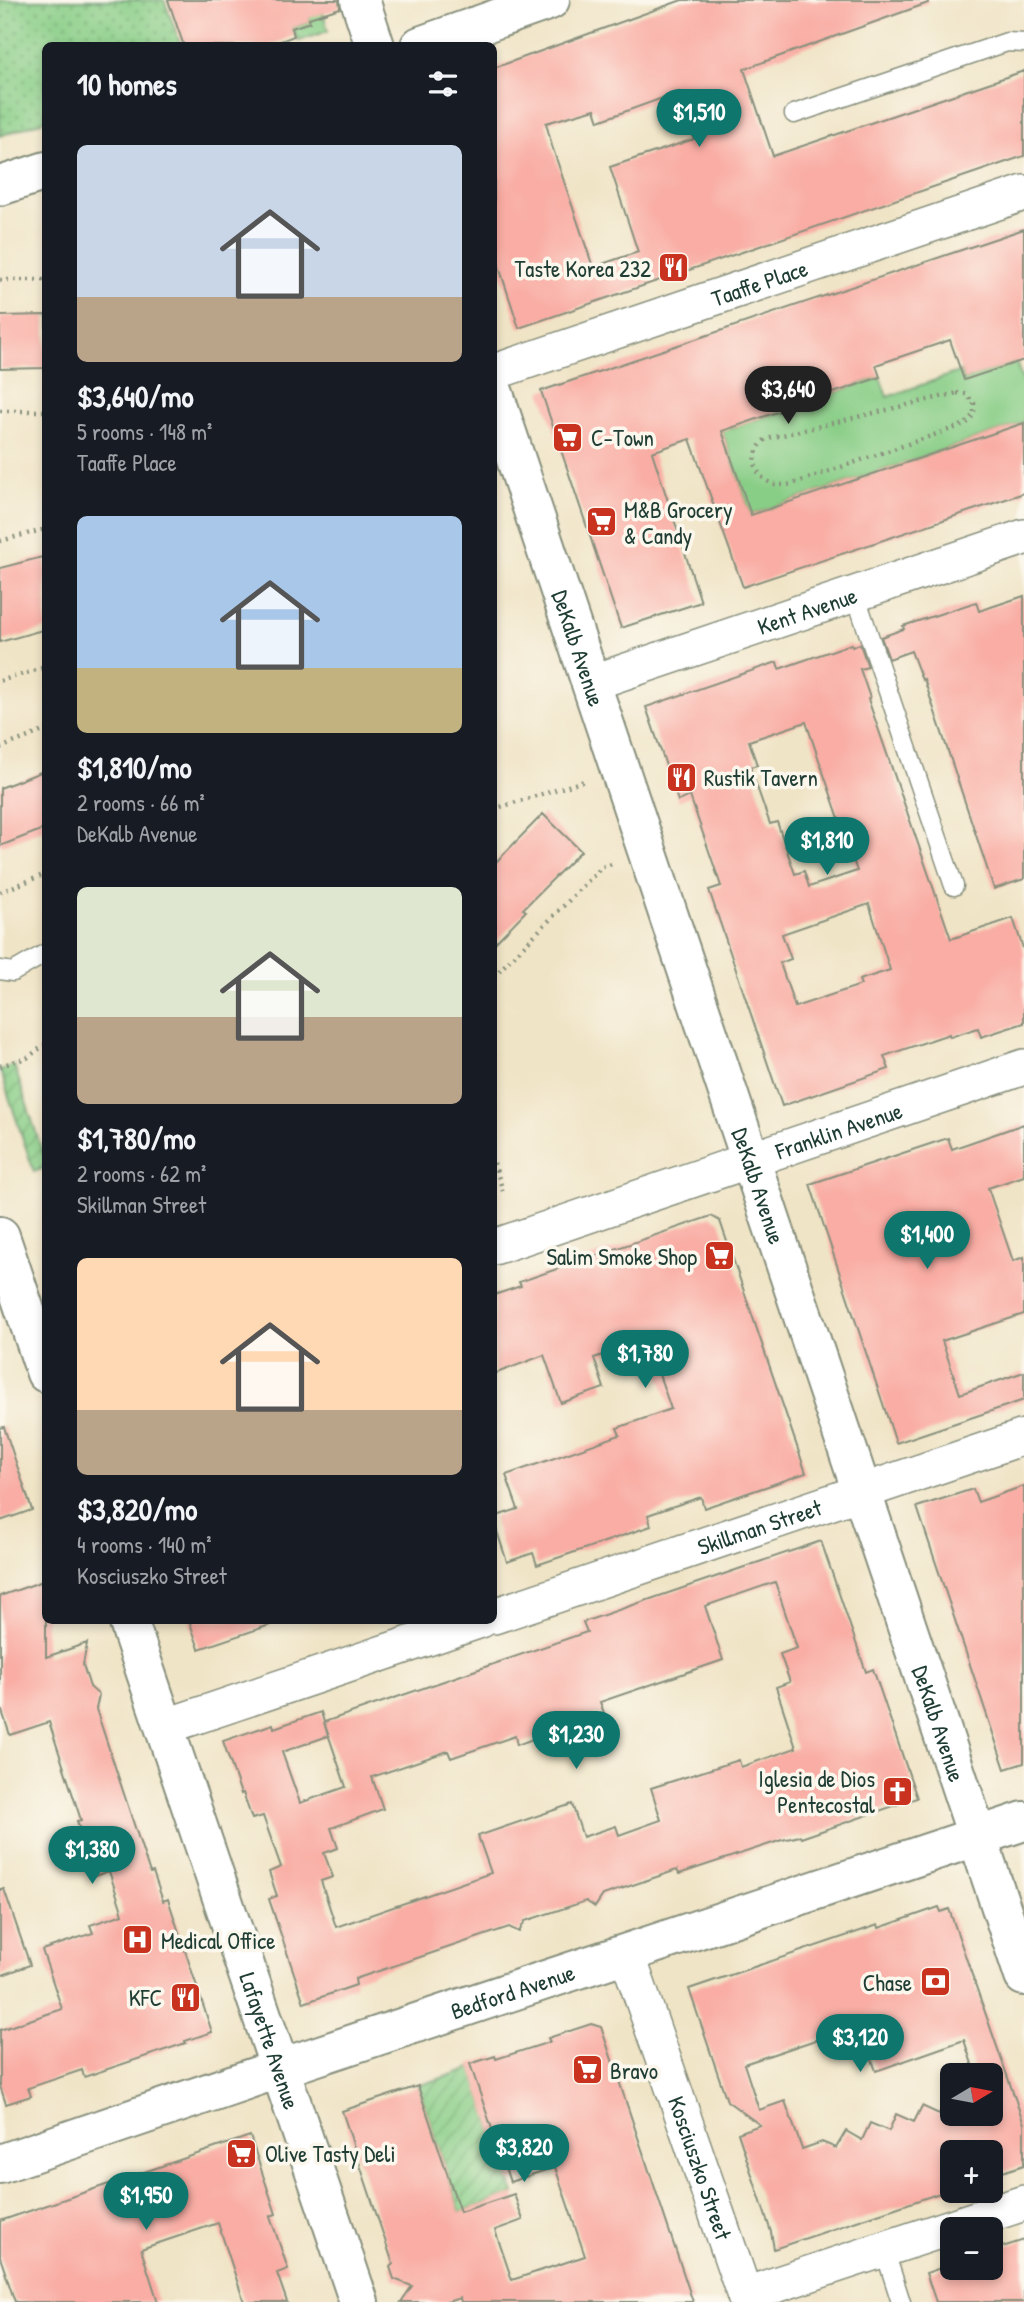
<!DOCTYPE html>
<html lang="en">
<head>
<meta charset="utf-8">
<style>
  body { margin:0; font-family:"Patrick Hand",sans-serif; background:#242831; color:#f1f3f6; height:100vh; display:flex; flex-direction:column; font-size:26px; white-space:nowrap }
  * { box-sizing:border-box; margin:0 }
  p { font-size:23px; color:#9ea1a6 }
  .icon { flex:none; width:38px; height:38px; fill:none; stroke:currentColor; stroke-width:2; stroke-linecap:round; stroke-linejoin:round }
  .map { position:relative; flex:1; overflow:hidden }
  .details { position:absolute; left:42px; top:42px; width:455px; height:1582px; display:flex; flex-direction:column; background:#171b24; border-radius:10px; box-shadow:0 4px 10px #0003 }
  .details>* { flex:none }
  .needle { width:46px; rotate:80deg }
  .buttons { position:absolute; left:940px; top:2063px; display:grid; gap:14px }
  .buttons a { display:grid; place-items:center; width:63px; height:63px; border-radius:10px; background:#171b24; box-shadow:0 4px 10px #0003; font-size:35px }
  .price { position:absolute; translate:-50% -60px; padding:0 16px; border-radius:24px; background:#0f766e; color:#fff; font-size:23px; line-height:46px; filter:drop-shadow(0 2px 4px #0008) }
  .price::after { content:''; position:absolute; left:50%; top:42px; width:21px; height:16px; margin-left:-10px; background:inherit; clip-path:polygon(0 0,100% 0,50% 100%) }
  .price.current { background:#222; color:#fff }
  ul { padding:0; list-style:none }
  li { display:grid; align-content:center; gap:14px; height:371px; padding:0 35px }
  li span { display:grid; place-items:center; height:217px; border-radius:10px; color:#555 }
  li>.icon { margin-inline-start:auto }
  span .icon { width:126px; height:126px; fill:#fffc; stroke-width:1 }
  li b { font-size:30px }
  h2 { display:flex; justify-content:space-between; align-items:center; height:84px; padding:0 35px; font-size:30px }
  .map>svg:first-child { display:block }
  .grass { fill:#89ce87; stroke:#54865e; stroke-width:2 }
  .park { fill:url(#park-dots); stroke:#54865e; stroke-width:2 }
  .garden { fill:url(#garden-furrows); stroke:#54865e; stroke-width:2 }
  .building { fill:#f9ada4; fill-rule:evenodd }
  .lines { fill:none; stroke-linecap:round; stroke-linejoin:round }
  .service-casing { stroke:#88907d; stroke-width:21 }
  .minor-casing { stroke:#88907d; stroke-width:38 }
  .tertiary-casing { stroke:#88907d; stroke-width:42 }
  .secondary-casing { stroke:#88907d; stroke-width:42 }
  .path { stroke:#88907d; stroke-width:4.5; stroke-dasharray:2 5; stroke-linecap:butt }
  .service { stroke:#fff; stroke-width:18 }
  .minor { stroke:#fff; stroke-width:35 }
  .tertiary { stroke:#fff; stroke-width:38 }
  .secondary { stroke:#fff; stroke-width:38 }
  .labels { text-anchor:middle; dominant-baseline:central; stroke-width:7; stroke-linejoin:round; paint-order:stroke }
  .poi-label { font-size:23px; fill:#1f3d34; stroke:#fbf7ec; text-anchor:start }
  .street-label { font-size:23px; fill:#1f3d34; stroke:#fbf7ec }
</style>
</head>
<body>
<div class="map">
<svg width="1024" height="2302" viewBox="0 0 1024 2302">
  <defs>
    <pattern id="park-dots" width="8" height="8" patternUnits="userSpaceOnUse" patternTransform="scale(1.75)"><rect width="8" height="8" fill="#89ce87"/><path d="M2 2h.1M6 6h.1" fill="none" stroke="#6fa86f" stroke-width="1.8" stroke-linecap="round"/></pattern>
    <pattern id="garden-furrows" width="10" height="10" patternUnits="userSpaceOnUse" patternTransform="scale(1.75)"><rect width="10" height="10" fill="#89ce87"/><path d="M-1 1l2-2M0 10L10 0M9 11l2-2" fill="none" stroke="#6fa86f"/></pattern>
  </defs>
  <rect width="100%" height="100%" fill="#fbf7ec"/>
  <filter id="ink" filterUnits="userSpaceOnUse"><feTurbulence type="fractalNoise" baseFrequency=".0143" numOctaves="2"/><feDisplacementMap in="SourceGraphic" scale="14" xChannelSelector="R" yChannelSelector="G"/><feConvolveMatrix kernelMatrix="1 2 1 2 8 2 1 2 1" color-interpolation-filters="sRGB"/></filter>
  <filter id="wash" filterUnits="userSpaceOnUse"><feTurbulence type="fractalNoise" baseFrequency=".00686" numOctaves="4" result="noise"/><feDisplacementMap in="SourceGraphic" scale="28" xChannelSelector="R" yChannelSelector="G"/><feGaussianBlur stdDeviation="1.57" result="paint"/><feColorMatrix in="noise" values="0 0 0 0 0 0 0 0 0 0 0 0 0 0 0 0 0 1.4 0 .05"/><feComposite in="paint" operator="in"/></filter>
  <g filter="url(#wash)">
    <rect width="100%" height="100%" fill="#f0e4c6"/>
    <!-- grass -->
    <path class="grass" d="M320,0L328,31L299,41L292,28L310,22L309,18Z
      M1016,362L1024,385V423L751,515L722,431L880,377L887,397L961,371L964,380Z"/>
    <!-- park -->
    <path class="park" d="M0,0H164L181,45L46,46L45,120L0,136Z"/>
    <!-- garden -->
    <path class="garden" d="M14,1065L45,1160V1168L34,1172L0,1070Z
      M472,2068L514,2194L460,2212L418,2086Z"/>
    <g id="blocks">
      <!-- building -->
      <path class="building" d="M168,0H339L340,8L309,18L310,22L292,28L294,36L268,46H184Z
        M682,0H928V3L744,69L773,156L1024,71V156L519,328L494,251V68ZM679,92L694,139L610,167L638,252L593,267L552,146L546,123L595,109L599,121Z
        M1024,229V360L964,380L950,340L876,365L880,377L722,431L751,515L1024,423V493L743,587L690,439L652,452L701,602L621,628L541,391Z
        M46,315V368L0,369V316Z
        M46,556V629L0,642V568Z
        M1024,596V879L994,889L924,679L922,680L911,651L889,659L881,637L904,629L903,626L976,602L979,611Z
        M851,644L852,647L860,644L868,667L860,669L870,698L868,699L951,939L1013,918L1024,951V1023L981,1037L978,1028L950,1037L949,1034L884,1056L889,1069L782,1106L709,890L721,886L690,796L678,801L646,707L777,662L779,669ZM806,722L857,871L809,887L804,871L795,874L777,822L770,824L750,767L757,765L749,741ZM869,904L890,970L859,980L861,985L795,1007L780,963L791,959L782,934Z
        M46,770V828L0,846V788Z
        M543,814L581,851L523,909L526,911L494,944V864Z
        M1024,1124V1176L988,1188L1013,1261L1024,1257V1314L942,1341L960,1394L1024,1372V1400L896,1443L810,1184L948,1138L952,1149Z
        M711,1216L720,1221L806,1473L704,1508L701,1497L674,1506L648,1515L651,1526L537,1565L533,1553L507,1562L494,1522V1517L518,1509L506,1475L620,1435L617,1428L671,1409L647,1340L594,1358L604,1388L561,1403L544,1355L494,1374V1295L521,1286L519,1282Z
        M4,1427L32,1510L0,1521V1428Z
        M1024,1486V1763L1005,1769L917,1507L973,1489L978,1502Z
        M821,1541L866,1672L873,1669L917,1798L801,1838L800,1836L782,1840L679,1874L677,1870L603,1895L595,1907L586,1901L525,1921L519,1932L509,1927L355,1979L356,1985L304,2003L269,1899L277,1896L269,1872L281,1867L263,1816L252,1819L243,1793L241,1794L223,1741L273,1724L274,1728L321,1712L328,1736L282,1752L300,1803L346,1787L324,1722L587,1632L583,1622ZM775,1582L797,1648L780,1654L790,1682L776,1687L796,1748L741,1767L739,1760L651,1788L661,1820L619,1835L616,1826L583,1837L572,1804L478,1836L491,1873L336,1927L321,1881L333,1877L324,1853L338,1848L331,1828L383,1809L372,1777L448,1751L451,1758L515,1736L517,1745L604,1713L600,1702L723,1660L705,1606Z
        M46,1580V1657L87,1643L83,1665L90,1687L99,1695L96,1709L150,1873L153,1872L163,1901L168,1899L212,2032L185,2041L186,2043L84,2077L82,2070L28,2088L31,2096L6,2104L0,2086V2030L62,2009L42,1950L93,1933L90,1925L123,1914L109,1871L95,1876L77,1821L81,1820L49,1722L10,1735L0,1705V1596Z
        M189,1620H270V1625L199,1649Z
        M0,1889H4L30,1965L0,1976Z
        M939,1907L941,1912L949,1909L1024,2124V2165L990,2176V2152H952V2189L774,2249L771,2232L738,2133L760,2125L727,2101L689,1989L878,1925L879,1928ZM860,2025L876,2071L964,2040L976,2076H990V2114H952V2098L947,2100L939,2114L922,2106L914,2122L896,2114L889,2131L870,2123L862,2140L846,2131L836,2148L822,2142L802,2149L785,2101L759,2110L744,2064Z
        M591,2024L601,2027L693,2302H461L460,2298L447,2302H401L412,2286L394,2279L390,2267L393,2264L342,2111L418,2086L460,2212L514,2194L523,2220L495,2230L512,2280L585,2256L555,2167L510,2182L470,2064L495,2056L496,2059L550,2042L548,2038Z
        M250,2136L276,2214L270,2216L288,2269L277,2273L287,2302H244L218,2223L141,2249L158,2302H15L0,2257V2221Z
        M1024,2240V2302H936L926,2273L952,2264V2268H990V2251Z"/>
    </g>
  </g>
  <g filter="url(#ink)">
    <use href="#blocks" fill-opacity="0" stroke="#88907d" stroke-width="2"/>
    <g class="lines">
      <defs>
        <path id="service" d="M794,114L1007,42L1024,43
          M855,594L954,886
          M0,970L13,972L46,953
          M884,2249L901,2302"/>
        <g id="minor">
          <path id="s1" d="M494,372L1024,193"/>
          <path id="s2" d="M591,683L1024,537"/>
          <path id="s3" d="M494,1247L1024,1067"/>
          <path id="s4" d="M494,1616L1024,1437"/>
          <path d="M164,1727L481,1620"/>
          <path id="s5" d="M627,1954L747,2302"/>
          <path d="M745,2295L1024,2203"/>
        </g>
        <path id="tertiary" d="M420,46L550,0
          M0,186L46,171"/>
        <g id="secondary">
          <path d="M360,0L375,46"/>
          <path id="s6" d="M494,394L1024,1976"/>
          <path d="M0,1236L46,1373"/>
          <path id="s7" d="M128,1620L359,2302"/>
          <path id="s8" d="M0,2164L281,2068L1024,1821"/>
        </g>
      </defs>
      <!-- service casing -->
      <use href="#service" class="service-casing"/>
      <!-- minor casing -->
      <use href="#minor" class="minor-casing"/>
      <!-- tertiary casing -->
      <use href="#tertiary" class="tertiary-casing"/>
      <!-- secondary casing -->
      <use href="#secondary" class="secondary-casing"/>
      <!-- path -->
      <path class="path" d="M0,280H46
        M957,393L966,394L974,403V414L966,424L792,484C759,491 743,459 766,439Z
        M0,411H46
        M0,541L46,529
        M0,681L46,667
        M0,748L46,730
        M494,809L584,781
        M0,892L46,874
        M494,976L602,867L612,864
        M0,1066L27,1058L46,1044
        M494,1163L503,1191"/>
      <!-- service -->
      <use href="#service" class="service"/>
      <!-- minor -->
      <use href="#minor" class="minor"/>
      <!-- tertiary -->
      <use href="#tertiary" class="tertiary"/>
      <!-- secondary -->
      <use href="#secondary" class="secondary"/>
    </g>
  </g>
  <!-- icons -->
  <defs>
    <symbol id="restaurant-square" viewBox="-11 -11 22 22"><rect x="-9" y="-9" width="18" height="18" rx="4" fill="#c8321e" stroke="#fbf7ec"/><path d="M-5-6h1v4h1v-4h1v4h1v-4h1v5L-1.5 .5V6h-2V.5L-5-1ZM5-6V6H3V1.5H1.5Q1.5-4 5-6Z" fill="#fff"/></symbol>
    <symbol id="supermarket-square" viewBox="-11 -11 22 22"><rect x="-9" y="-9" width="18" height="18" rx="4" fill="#c8321e" stroke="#fbf7ec"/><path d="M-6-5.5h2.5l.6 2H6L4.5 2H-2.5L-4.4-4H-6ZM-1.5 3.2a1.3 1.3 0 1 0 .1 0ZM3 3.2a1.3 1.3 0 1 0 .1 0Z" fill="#fff"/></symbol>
    <symbol id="church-square" viewBox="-11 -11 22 22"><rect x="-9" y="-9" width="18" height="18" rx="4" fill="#c8321e" stroke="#fbf7ec"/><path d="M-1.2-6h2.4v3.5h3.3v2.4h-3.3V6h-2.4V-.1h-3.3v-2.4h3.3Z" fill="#fff"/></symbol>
    <symbol id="hospital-square" viewBox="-11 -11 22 22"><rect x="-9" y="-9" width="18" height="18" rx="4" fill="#c8321e" stroke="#fbf7ec"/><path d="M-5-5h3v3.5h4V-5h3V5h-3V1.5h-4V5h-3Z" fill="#fff"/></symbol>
    <symbol id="bank-square" viewBox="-11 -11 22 22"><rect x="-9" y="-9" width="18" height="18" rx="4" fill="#c8321e" stroke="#fbf7ec"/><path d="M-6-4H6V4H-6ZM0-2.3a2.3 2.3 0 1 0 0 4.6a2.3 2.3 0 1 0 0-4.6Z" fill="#fff"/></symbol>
  </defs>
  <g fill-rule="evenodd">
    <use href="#restaurant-square" x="656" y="250" width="35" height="35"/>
    <use href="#supermarket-square" x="550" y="420" width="35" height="35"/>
    <use href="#supermarket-square" x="584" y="504" width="35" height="35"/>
    <use href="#restaurant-square" x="664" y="760" width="35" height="35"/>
    <use href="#supermarket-square" x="702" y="1238" width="35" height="35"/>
    <use href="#church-square" x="880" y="1774" width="35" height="35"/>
    <use href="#hospital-square" x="120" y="1922" width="35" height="35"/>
    <use href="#bank-square" x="918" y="1964" width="35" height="35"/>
    <use href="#restaurant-square" x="168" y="1980" width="35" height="35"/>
    <use href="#supermarket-square" x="570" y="2052" width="35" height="35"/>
    <use href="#supermarket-square" x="224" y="2136" width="35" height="35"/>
  </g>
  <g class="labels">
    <!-- poi labels -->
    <g class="poi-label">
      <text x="651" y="268" text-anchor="end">Taste Korea 232</text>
      <text x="591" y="437">C-Town</text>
      <text x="624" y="509">M&amp;B Grocery<tspan x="624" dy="26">&amp; Candy</tspan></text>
      <text x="704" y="777">Rustik Tavern</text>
      <text x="697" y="1256" text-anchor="end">Salim Smoke Shop</text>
      <text x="875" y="1778" text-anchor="end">Iglesia de Dios<tspan x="875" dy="26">Pentecostal</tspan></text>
      <text x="161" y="1940">Medical Office</text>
      <text x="912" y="1982" text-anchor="end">Chase</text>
      <text x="162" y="1997" text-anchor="end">KFC</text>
      <text x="610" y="2070">Bravo</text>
      <text x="265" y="2153">Olive Tasty Deli</text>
    </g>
    <!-- street labels -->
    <g class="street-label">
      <text stroke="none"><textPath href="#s1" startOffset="280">Taaffe Place</textPath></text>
      <text stroke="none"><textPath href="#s2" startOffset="228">Kent Avenue</textPath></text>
      <text stroke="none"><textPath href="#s6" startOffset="268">DeKalb Avenue</textPath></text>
      <text stroke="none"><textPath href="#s3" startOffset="364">Franklin Avenue</textPath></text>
      <text stroke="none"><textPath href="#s6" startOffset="835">DeKalb Avenue</textPath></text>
      <text stroke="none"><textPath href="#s4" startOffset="280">Skillman Street</textPath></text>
      <text stroke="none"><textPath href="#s6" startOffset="1402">DeKalb Avenue</textPath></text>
      <text stroke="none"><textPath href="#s8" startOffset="541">Bedford Avenue</textPath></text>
      <text stroke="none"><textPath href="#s7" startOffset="444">Lafayette Avenue</textPath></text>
      <text stroke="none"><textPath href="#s5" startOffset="226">Kosciuszko Street</textPath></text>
    </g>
  </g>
</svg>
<div class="buttons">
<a><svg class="needle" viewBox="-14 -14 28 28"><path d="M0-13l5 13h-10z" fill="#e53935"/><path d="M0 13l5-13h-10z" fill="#9ea1a6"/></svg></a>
<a>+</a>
<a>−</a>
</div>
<b class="price" style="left:699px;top:149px">$1,510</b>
<b class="price current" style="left:788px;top:426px">$3,640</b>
<b class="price" style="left:827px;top:877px">$1,810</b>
<b class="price" style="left:927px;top:1271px">$1,400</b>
<b class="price" style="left:645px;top:1390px">$1,780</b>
<b class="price" style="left:576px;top:1771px">$1,230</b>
<b class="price" style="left:92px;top:1886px">$1,380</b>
<b class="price" style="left:860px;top:2074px">$3,120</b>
<b class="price" style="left:524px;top:2184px">$3,820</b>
<b class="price" style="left:146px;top:2232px">$1,950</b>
<section class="details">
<h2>10 homes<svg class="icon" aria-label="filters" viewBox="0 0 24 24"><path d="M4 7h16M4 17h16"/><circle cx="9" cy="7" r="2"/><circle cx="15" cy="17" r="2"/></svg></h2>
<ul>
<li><span style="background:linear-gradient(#c9d6e8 70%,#b9a48a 0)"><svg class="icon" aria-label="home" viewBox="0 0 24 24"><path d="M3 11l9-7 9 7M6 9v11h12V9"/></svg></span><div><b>$3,640/mo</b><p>5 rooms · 148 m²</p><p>Taaffe Place</p></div></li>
<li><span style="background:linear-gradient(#a9c7e8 70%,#c2b280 0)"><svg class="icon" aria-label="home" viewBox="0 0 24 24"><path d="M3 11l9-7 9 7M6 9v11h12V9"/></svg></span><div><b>$1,810/mo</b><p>2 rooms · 66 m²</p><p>DeKalb Avenue</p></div></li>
<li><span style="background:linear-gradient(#dfe7d0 60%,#b9a48a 0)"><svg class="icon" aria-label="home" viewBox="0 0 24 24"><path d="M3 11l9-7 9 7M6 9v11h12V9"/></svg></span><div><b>$1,780/mo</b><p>2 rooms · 62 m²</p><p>Skillman Street</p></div></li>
<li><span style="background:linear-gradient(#ffd9b3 70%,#b9a48a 0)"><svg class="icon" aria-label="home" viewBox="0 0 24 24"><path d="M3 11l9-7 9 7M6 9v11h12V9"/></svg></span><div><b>$3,820/mo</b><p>4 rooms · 140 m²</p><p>Kosciuszko Street</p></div></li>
</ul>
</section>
</div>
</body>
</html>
